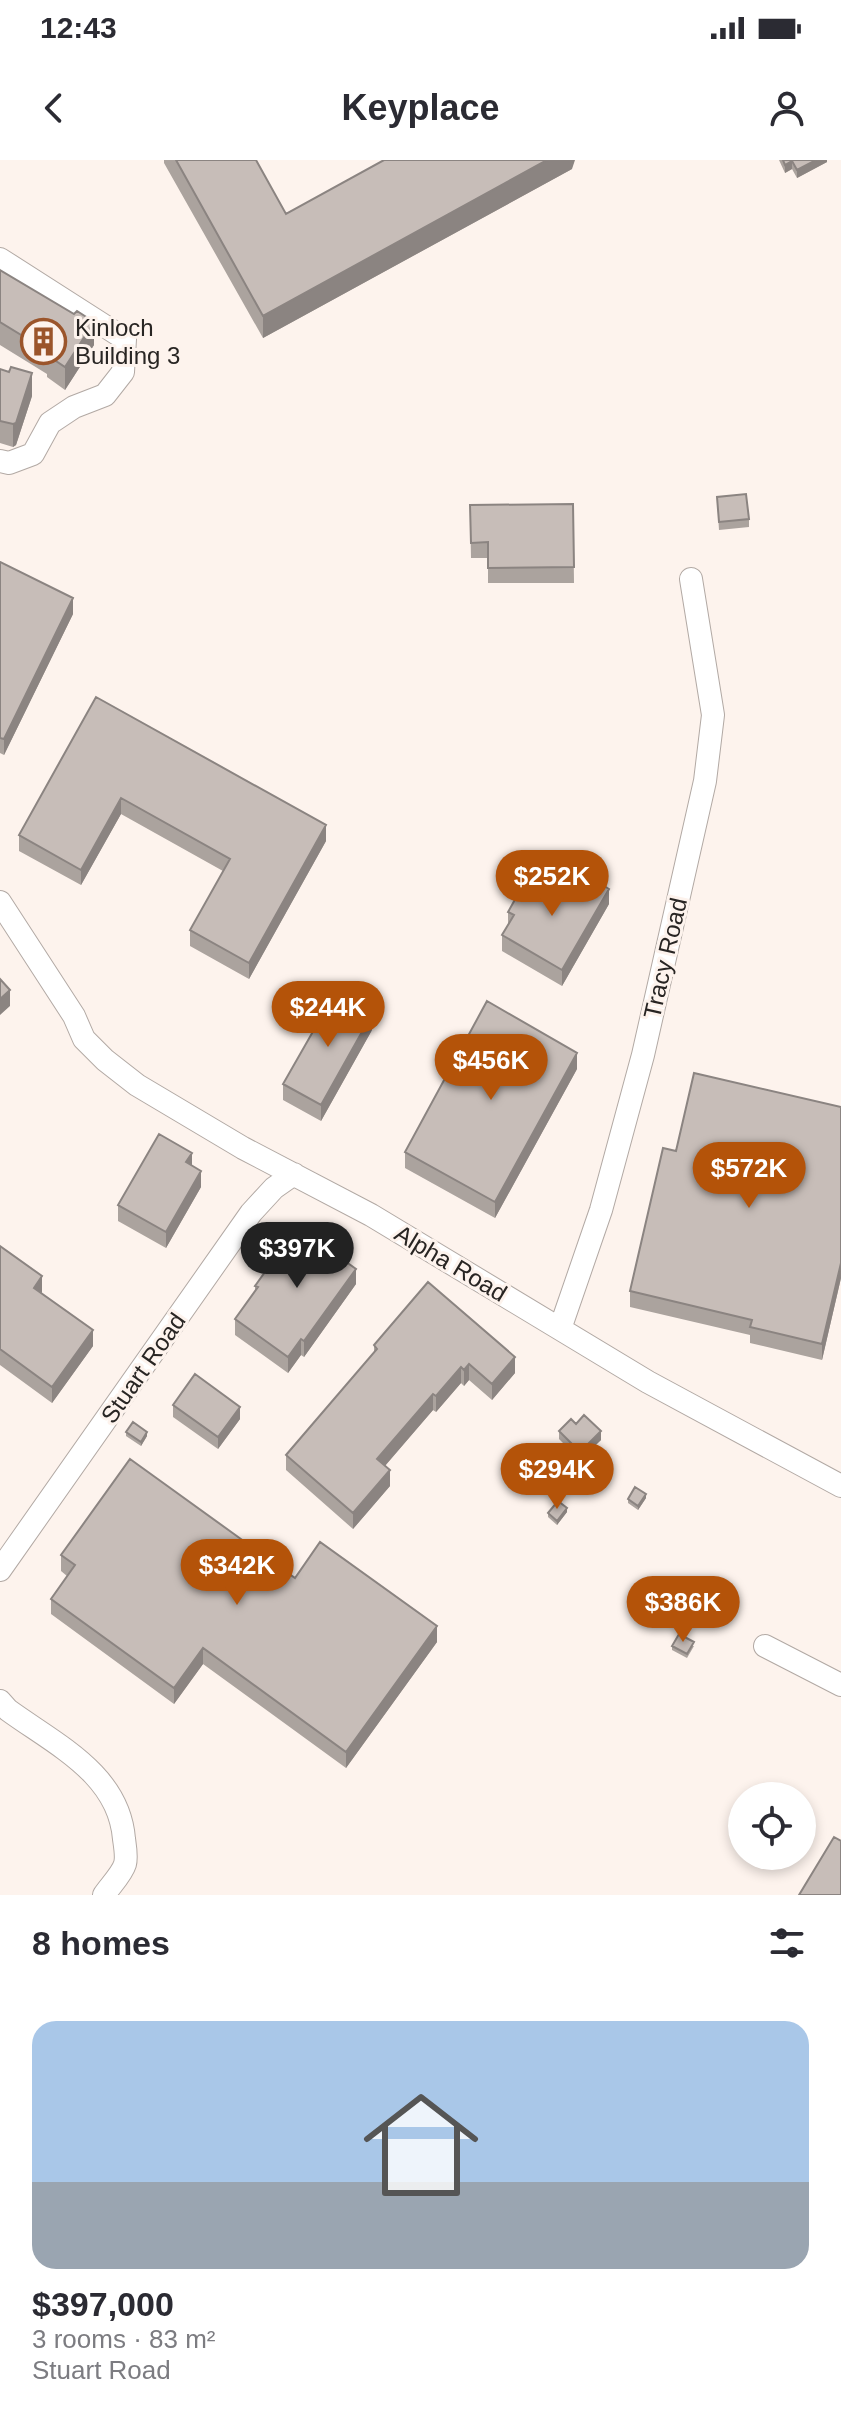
<!DOCTYPE html>
<html lang="en">
<head>
<meta charset="utf-8">
<style>
  body { margin:0; font-family:Helvetica,sans-serif; background:#f7f7f7; color:#2b2b33; height:100vh; display:flex; flex-direction:column; font-size:30px; white-space:nowrap }
  * { box-sizing:border-box; margin:0 }
  p { font-size:26px; color:#7c7c81 }
  .icon { flex:none; width:44px; height:44px; fill:none; stroke:currentColor; stroke-width:2; stroke-linecap:round; stroke-linejoin:round }
  .map { position:relative; height:1735px; overflow:hidden }
  .sheet { display:flex; flex-direction:column; background:#fff; flex:1 }
  .sheet>* { flex:none }
  .buttons { position:absolute; left:728px; top:1622px; display:grid; gap:16px }
  .buttons a { display:grid; place-items:center; width:88px; height:88px; border-radius:50%; background:#fff; box-shadow:0 4px 12px #0003; font-size:40px }
  .price { position:absolute; translate:-50% -68px; padding:0 18px; border-radius:28px; background:#b45309; color:#fff; font-size:26px; line-height:52px; filter:drop-shadow(0 2px 4px #0008) }
  .price::after { content:''; position:absolute; left:50%; top:48px; width:24px; height:18px; margin-left:-12px; background:inherit; clip-path:polygon(0 0,100% 0,50% 100%) }
  .price.on { background:#222; color:#fff }
  ul { padding:0; list-style:none }
  li { display:grid; align-content:center; gap:16px; height:424px; padding:0 32px }
  li span { display:grid; place-items:center; height:248px; border-radius:24px; color:#555 }
  li>.icon { margin-inline-start:auto }
  span .icon { width:144px; height:144px; fill:#fffc; stroke-width:1 }
  li b { font-size:34px }
  h2 { display:flex; justify-content:space-between; align-items:center; height:96px; padding:0 32px; font-size:34px }
  .status { display:flex; justify-content:space-between; align-items:center; height:56px; padding:0 40px; background:#fff; direction:ltr }
  .status svg { height:22px; fill:currentColor }
  header { display:flex; justify-content:space-between; align-items:center; height:104px; padding:0 32px; background:#fff; font-size:36px; font-weight:700 }
  .map>svg:first-child { display:block }
  .lines { fill:none; stroke-linecap:round; stroke-linejoin:round }
  .minor-casing { stroke:#b2a9a4; stroke-width:24 }
  .minor { stroke:#fff; stroke-width:22 }
  .wall { fill:#aba39e }
  .shaded-wall { fill:#8b8481 }
  .building { fill:#c7bdb8; stroke:#8b8481; stroke-width:2 }
  .labels { text-anchor:middle; dominant-baseline:central; stroke-width:6; stroke-linejoin:round; paint-order:stroke }
  .poi-label { font-size:24px; fill:#282523; stroke:#fdf3ed; text-anchor:start }
  .street-label { font-size:24px; fill:#282523; stroke:#fdf3ed }
</style>
</head>
<body>
<div class="status"><b>12:43</b><svg viewBox="0 0 49 12"><path d="M0 12V9h3v3zM5 12V6h3v6zM10 12V3h3v9zM15 12V0h3v12zM26 1h20v11H26zM47 4h2v5h-2z"/></svg></div>
<header><svg class="icon" aria-label="back" viewBox="0 0 24 24"><path d="M15 5l-7 7 7 7"/></svg>Keyplace<svg class="icon" aria-label="person" viewBox="0 0 24 24"><circle cx="12" cy="8" r="4"/><path d="M4 21q1-7 8-7t8 7"/></svg></header>
<div class="map">
<svg width="841" height="1735" viewBox="0 0 841 1735">
  <rect width="100%" height="100%" fill="#fdf3ed"/>
  <g class="lines">
    <defs>
      <path id="minor" d="M0,99L125,179L123,212L105,235L74,247L50,263L33,294L9,303L0,301
        M0,742L74,856L84,879L105,900L137,925L243,988L371,1055L648,1222L841,1326
        M560,1169L601,1050L643,895L705,621L713,555L691,419
        M0,1410L251,1053L274,1028L294,1014
        M765,1486L841,1525
        M0,1541L8,1550C56,1585 119,1614 124,1679C125,1686 127,1697 125,1704C122,1714 110,1726 104,1735"/>
    </defs>
    <!-- minor casing -->
    <use href="#minor" class="minor-casing"/>
    <!-- minor -->
    <use href="#minor" class="minor"/>
  </g>
  <!-- wall -->
  <path class="wall" d="M164,0H256L286,54L572,9L263,178L164,3Z
    M779,0H827V2L797,18L792,9L785,13Z
    M0,110L94,185L65,230L47,217V214L0,185Z
    M0,209L32,236L16,285L13,287L0,283Z
    M717,337L749,359V367L719,370Z
    M573,344L574,423H488V398H471L470,345Z
    M0,402L73,454L4,595L0,593Z
    M96,537L326,681L249,819L190,786V770L223,711L121,654L81,725L19,691V675Z
    M531,723L580,738L609,744L562,826L502,791V775L508,766V752Z
    M372,870L321,961L283,940V924Z
    M577,909L495,1058L405,1008V992Z
    M841,947V1118L822,1200L750,1183V1175L630,1147V1131L676,991Z
    M192,1006L201,1027L166,1088L118,1061V1045Z
    M315,1080L348,1099L346,1102L356,1124L304,1197L301,1195L288,1213L235,1175V1159L255,1131V1126Z
    M0,1086L42,1132L41,1133L93,1186L52,1243L0,1205Z
    M374,1185L515,1213L492,1240L469,1220L464,1226L461,1223L436,1252L433,1250L385,1306L390,1326L353,1369L286,1310V1295L374,1193Z
    M173,1245L240,1259L218,1289L173,1257Z
    M576,1264L601,1280L580,1300L559,1279V1271Z
    M126,1272L147,1276L141,1286L126,1276Z
    M646,1338L638,1350L628,1343V1339Z
    M567,1352L557,1365L548,1357V1353Z
    M61,1395L295,1418L437,1482L346,1608L203,1504L174,1544L51,1454V1439L67,1416L61,1411Z
    M672,1486H694L687,1498L672,1490Z"/>
  <!-- shaded-wall -->
  <path class="shaded-wall" d="M547,0H575L572,9L263,178V156Z
    M816,0H827V2L797,18V10Z
    M792,1V9L785,13V5Z
    M94,162V185L65,230V207Z
    M32,213V236L16,285L13,287V264Z
    M73,438V454L4,595V579Z
    M121,638V654L81,725V710Z
    M326,665V681L249,819V803Z
    M609,729V744L562,826V810Z
    M10,830V846L0,855V839Z
    M372,854V870L321,961V945Z
    M577,893V909L495,1058V1042Z
    M192,993V1009L186,1002Z
    M201,1011V1027L166,1088V1072Z
    M348,1083V1099L338,1112V1096Z
    M841,1103V1118L822,1200V1184Z
    M356,1109V1124L304,1197V1181Z
    M42,1116V1132L34,1143V1128Z
    M93,1170V1186L52,1243V1227Z
    M301,1179V1195L288,1213V1197Z
    M515,1197V1213L492,1240V1224Z
    M469,1204V1220L464,1226V1210Z
    M461,1207V1223L436,1252V1236Z
    M433,1234V1250L377,1315V1299Z
    M240,1247V1259L218,1289V1277Z
    M601,1271V1280L580,1300V1292Z
    M147,1272V1276L141,1286V1282Z
    M390,1310V1326L353,1369V1353Z
    M646,1334V1338L638,1350V1346Z
    M567,1348V1352L557,1365V1361Z
    M437,1466V1482L346,1608V1592Z
    M203,1488V1504L174,1544V1528Z"/>
  <!-- building -->
  <path class="building" d="M176,0H256L286,54L384,0H547L263,156Z
    M783,0H816L797,10L792,1L785,5Z
    M0,110L74,154L77,151L94,162L65,207L47,195L49,192L0,162Z
    M11,207L32,213L16,263L13,264L0,261V209L9,212Z
    M746,334L749,359L719,362L717,337Z
    M573,344L574,407L488,408V382L471,383L470,345Z
    M0,402L73,438L4,579L0,578Z
    M96,537L326,665L249,803L190,770L230,699L121,638L81,710L19,675Z
    M537,713L580,738L591,718L609,729L562,810L502,775L514,755L508,752L526,720L531,723Z
    M0,819L10,830L0,839Z
    M335,833L372,854L321,945L283,924Z
    M487,841L577,893L495,1042L405,992Z
    M694,913L841,947V1103L822,1184L750,1167L752,1160L630,1131L663,988L676,991Z
    M159,974L192,993L186,1002L201,1011L166,1072L118,1045Z
    M297,1067L315,1080L325,1067L348,1083L338,1096L356,1109L304,1181L301,1179L288,1197L235,1159L258,1127L255,1126Z
    M0,1086L42,1116L34,1128L93,1170L52,1227L0,1189Z
    M428,1122L515,1197L492,1224L469,1204L464,1210L461,1207L436,1236L433,1234L377,1299L390,1310L353,1353L286,1295L377,1189L374,1185Z
    M195,1214L240,1247L218,1277L173,1245Z
    M584,1255L601,1271L580,1292L559,1271L571,1259L576,1264Z
    M133,1262L147,1272L141,1282L126,1272Z
    M130,1299L295,1418L320,1382L437,1466L346,1592L203,1488L174,1528L51,1439L75,1405L61,1395Z
    M635,1327L646,1334L638,1346L628,1339Z
    M558,1341L567,1348L557,1361L548,1353Z
    M679,1474L694,1482L687,1494L672,1486Z
    M834,1677L841,1681V1735H799Z"/>
  <!-- icons -->
  <defs>
    <symbol id="building-ring" viewBox="-11 -11 22 22"><circle r="9.5" fill="#fdf3ed" stroke="#9b552b" stroke-width="1.5"/><path d="M-4-6H4V6H1V3H-1V6H-4ZM-2.5-4.3h1.7v1.8h-1.7ZM.8-4.3h1.7v1.8H.8ZM-2.5-1h1.7V.8h-1.7ZM.8-1h1.7V.8H.8Z" fill="#9b552b"/></symbol>
  </defs>
  <g fill-rule="evenodd">
    <use href="#building-ring" x="18" y="156" width="51" height="51"/>
  </g>
  <g class="labels">
    <!-- poi labels -->
    <g class="poi-label">
      <text x="75" y="167">Kinloch<tspan x="75" dy="28">Building 3</tspan></text>
    </g>
    <!-- street labels -->
    <g class="street-label">
      <text transform="translate(665 798) rotate(-77)">Tracy Road</text>
      <text transform="translate(451 1103) rotate(31)">Alpha Road</text>
      <text transform="translate(143 1208) rotate(-55)">Stuart Road</text>
    </g>
  </g>
</svg>
<div class="buttons">
<a><svg class="icon" aria-label="locate" viewBox="0 0 24 24"><circle cx="12" cy="12" r="6"/><path d="M12 2v4M12 18v4M2 12h4M18 12h4"/></svg></a>
</div>
<b class="price" style="left:552px;top:758px">$252K</b>
<b class="price" style="left:328px;top:889px">$244K</b>
<b class="price" style="left:491px;top:942px">$456K</b>
<b class="price" style="left:749px;top:1050px">$572K</b>
<b class="price on" style="left:297px;top:1130px">$397K</b>
<b class="price" style="left:557px;top:1351px">$294K</b>
<b class="price" style="left:237px;top:1447px">$342K</b>
<b class="price" style="left:683px;top:1484px">$386K</b>
</div>
<section class="sheet">
<h2>8 homes<svg class="icon" aria-label="filters" viewBox="0 0 24 24"><path d="M4 7h16M4 17h16"/><circle cx="9" cy="7" r="2"/><circle cx="15" cy="17" r="2"/></svg></h2>
<ul>
<li><span style="background:linear-gradient(#a9c7e8 65%,#9aa5b1 0)"><svg class="icon" aria-label="home" viewBox="0 0 24 24"><path d="M3 11l9-7 9 7M6 9v11h12V9"/></svg></span><div><b>$397,000</b><p>3 rooms · 83 m²</p><p>Stuart Road</p></div></li>
</ul>
</section>
</body>
</html>
